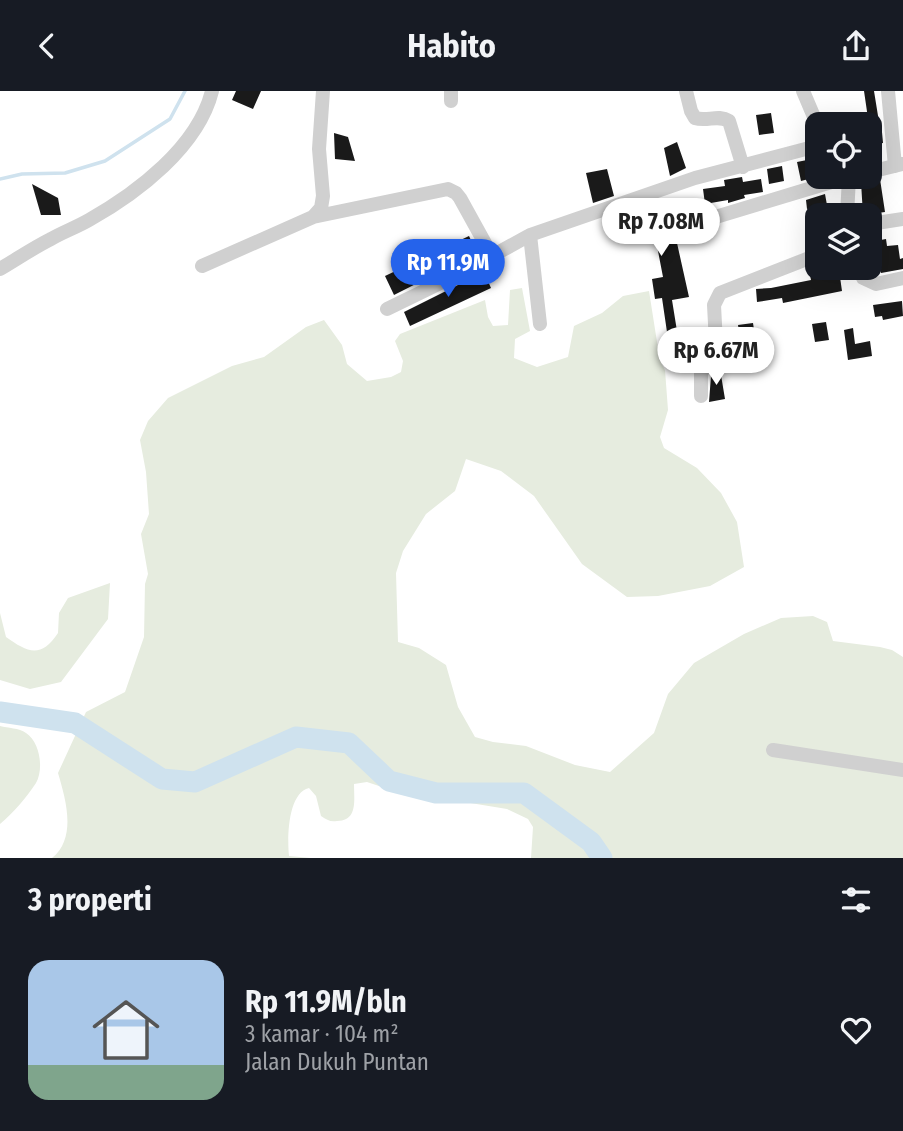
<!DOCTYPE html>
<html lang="id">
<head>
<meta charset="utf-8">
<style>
  body { margin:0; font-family:"Fira Sans Condensed",sans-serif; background:#242831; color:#f1f3f6; height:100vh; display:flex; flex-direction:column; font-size:26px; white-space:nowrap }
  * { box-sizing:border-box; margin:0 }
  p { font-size:23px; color:#9ea1a6 }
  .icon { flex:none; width:38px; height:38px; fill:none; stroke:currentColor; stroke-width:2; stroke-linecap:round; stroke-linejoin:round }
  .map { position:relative; height:767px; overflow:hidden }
  .panel { display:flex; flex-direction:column; background:#171b24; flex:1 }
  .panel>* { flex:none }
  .tools { position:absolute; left:805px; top:21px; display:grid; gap:14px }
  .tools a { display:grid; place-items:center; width:77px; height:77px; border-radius:14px; background:#171b24; box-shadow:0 7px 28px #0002; font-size:35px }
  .price { position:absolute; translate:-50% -60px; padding:0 16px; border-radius:24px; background:#fff; color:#222; font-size:23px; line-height:46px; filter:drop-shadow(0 2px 4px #0008) }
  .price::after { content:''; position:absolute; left:50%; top:42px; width:21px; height:16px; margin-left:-10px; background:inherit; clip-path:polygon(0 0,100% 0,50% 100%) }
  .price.on { background:#2563eb; color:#fff }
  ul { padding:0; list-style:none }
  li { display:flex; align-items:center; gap:21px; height:175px; padding:0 28px }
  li+li { border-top:2px solid #363941 }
  li span { display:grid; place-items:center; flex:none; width:196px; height:140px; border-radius:21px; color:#555 }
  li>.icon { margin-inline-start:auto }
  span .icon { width:84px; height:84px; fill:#fffc; stroke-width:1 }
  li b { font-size:30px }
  h2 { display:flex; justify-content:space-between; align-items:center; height:84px; padding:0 28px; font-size:30px }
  header { display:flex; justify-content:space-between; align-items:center; height:91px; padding:0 28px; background:#171b24; font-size:32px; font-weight:700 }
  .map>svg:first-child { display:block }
  .green { fill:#e6ecdf }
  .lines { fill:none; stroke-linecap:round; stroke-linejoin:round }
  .stream { stroke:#cfe2ee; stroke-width:3.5 }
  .river { stroke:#cfe2ee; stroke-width:21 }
  .building { fill:#1a1a1a }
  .minor { stroke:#d0d0d0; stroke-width:14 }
</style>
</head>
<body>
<header><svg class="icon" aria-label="back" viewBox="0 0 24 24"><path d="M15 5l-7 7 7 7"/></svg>Habito<svg class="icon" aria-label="share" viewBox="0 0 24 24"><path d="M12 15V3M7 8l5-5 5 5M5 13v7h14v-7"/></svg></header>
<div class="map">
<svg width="903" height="767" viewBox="0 0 903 767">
  <rect width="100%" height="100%" fill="#fff"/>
  <!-- green -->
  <path class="green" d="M522,197L530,240L515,248L514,267L537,276L568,266L574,235L602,222L623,205L649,200L660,270L665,279L668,319L660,346L664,357L697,377L721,402L737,431L744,476L710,495L658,505L627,506L582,473L534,405L501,380L466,368L455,400L426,423L403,460L396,482L398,551L419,557L446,574L458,616L475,646L493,651L526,655L575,674L610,681L654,642L668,603L694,572L744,543L781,527L813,525L827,531L833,550L880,556L892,559L903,566V767H531L533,736L528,728L507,718L391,699L367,691L354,693C354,709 358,730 337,730C330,731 327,729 321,725L316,705L309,697C288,702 287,746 289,765L311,767H52C77,747 66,709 58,682L86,621L125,601L144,546L145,493L148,483L141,443L149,423L146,381L140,349L148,330L168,307L232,275L264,266L306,236L324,229L342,254L347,273L367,290L391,286L401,281L403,270L395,250L400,243L485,209L488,226L493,235L508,234L510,199Z
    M110,492L108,528L61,591L30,598L0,589V522L6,546C27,561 41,568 58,542L59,522L68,507Z
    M0,635C8,637 19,637 26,642C40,651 44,678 36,692C27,706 13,722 0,733Z"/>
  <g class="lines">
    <!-- stream -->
    <path class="stream" d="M0,88L22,83L65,82L105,70L170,28L185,0"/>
    <!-- river -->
    <path class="river" d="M0,621L75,632L162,688L195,691L296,646L349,652L389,690L436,702H524L591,751L602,767"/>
  </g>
  <!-- building -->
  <path class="building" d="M236,0H261L253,18L232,9Z
    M864,0H874L879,31L881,30L883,52L877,53L875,40L870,41Z
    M771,22L774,42L759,44L756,24Z
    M334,42L348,46L355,70L335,68Z
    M677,51L686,77L670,85L664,57Z
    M812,68L816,86L801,90L797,71Z
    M782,75L784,90L769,93L767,78Z
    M607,78L614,105L593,112L586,82Z
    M742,86L743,91L761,88L763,101L744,104L745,107L728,112V109L705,113L703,98L725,95L724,89Z
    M880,88L885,121L863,124L861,91Z
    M32,93L58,107L61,124H41Z
    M825,103L827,114L807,118L806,109Z
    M663,111L668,133L667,140L677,152L689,206L672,209L677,240L667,241L662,207L655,208L652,188L663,186L653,134L613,138L611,126L624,122L649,119Z
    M469,145L477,162L394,204L385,185Z
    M886,148L887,155L898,154L900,168L903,167V178L881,182L875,150Z
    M839,179L842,200L783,212L782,207L757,211L756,198L771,197L811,189L810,184Z
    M484,181L491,197L410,235L404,221Z
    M902,210L903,225L883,229L882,225L875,226L873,214Z
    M826,231L829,249L815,251L812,233Z
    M753,232L755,245L740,247L738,234Z
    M853,237L855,253L870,250L872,265L848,269L844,239Z
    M735,250L738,281L722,282L720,266L726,251Z
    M692,259L693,269L671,272L670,263Z
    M720,278L725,308L709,311L711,285L713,279Z"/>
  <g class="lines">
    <!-- minor -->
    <path class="minor" d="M686,0L691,20L695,27C707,31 718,23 729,30L743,76
      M803,0L817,33
      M888,0L895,75
      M451,10V0
      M870,81L902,73
      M847,124L849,87L853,86
      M313,126L448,98L456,102L460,107L492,165
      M870,133L903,128
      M676,138L848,86
      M202,175L313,126L321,117L323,105L319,58L323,0
      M860,177L863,187L876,193L903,187
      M0,178C17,168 33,157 51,148C63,141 77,136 89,129C137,102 198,56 212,0
      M387,218L467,179L530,144
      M540,233L530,144L695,87L817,55
      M701,305V283L716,252L714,214L720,202L817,164
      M773,659L903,679"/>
  </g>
</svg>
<div class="tools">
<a><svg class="icon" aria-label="locate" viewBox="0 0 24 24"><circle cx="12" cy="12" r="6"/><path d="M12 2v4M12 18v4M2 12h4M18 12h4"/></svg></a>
<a><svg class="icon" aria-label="layers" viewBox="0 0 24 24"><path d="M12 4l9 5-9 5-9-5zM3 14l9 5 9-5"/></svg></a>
</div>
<b class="price" style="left:661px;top:167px">Rp 7.08M</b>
<b class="price on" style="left:448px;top:208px">Rp 11.9M</b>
<b class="price" style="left:716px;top:296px">Rp 6.67M</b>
</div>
<section class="panel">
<h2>3 properti<svg class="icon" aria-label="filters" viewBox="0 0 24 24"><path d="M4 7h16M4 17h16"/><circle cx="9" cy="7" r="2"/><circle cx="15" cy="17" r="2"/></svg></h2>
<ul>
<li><span style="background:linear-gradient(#a9c7e8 75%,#7fa58c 0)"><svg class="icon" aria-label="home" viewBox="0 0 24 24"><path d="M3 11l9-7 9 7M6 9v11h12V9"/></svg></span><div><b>Rp 11.9M/bln</b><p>3 kamar · 104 m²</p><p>Jalan Dukuh Puntan</p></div><svg class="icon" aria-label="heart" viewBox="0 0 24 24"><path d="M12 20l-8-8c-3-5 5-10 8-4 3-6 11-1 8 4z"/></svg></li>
</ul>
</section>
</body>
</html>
